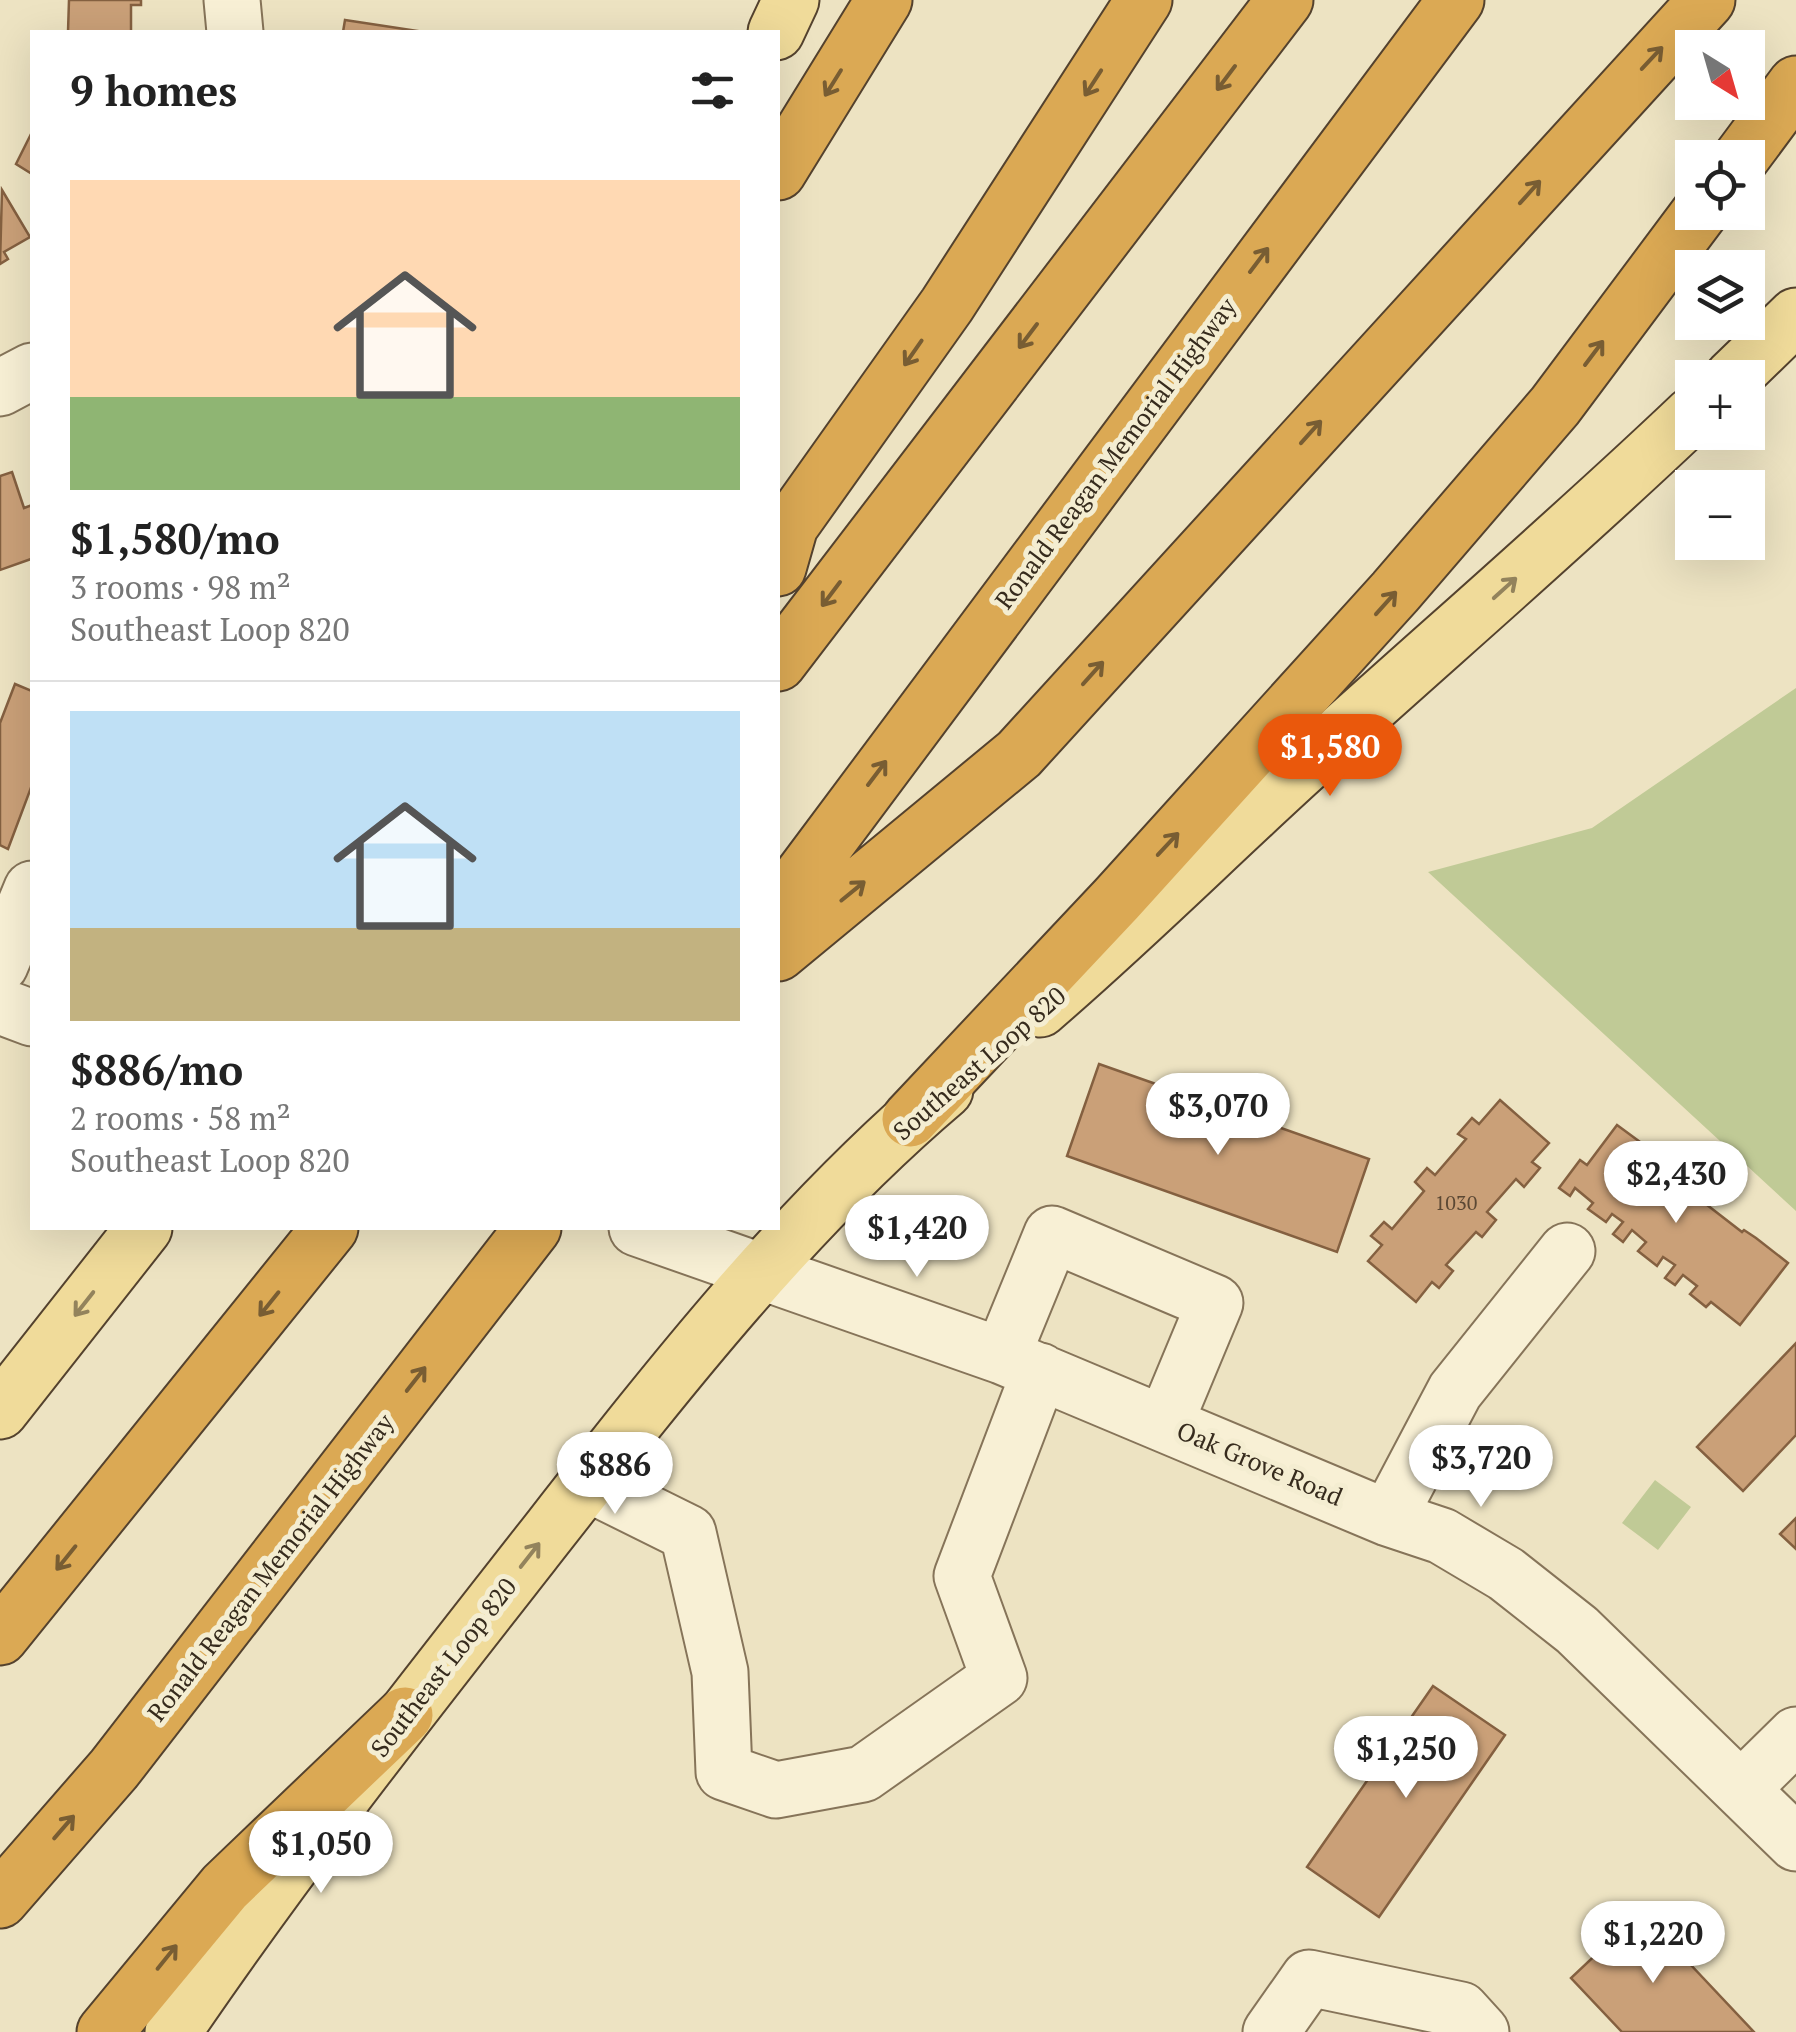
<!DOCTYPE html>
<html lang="en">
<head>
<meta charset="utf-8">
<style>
  body { margin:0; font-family:"PT Serif",serif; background:#f2f2f2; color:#222; height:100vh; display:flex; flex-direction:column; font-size:38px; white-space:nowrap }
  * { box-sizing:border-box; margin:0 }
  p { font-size:32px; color:#767676 }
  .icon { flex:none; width:55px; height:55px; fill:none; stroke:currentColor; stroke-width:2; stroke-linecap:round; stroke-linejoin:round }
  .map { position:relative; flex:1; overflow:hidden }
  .drawer { position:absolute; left:30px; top:30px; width:750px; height:1200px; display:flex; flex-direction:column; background:#fff; border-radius:0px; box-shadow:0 10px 40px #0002 }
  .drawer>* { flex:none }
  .needle { width:65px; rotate:143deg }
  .fabs { position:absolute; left:1675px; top:30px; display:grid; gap:20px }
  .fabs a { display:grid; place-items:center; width:90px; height:90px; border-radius:0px; background:#fff; box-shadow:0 10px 40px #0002; font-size:50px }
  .price { position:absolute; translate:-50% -85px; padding:0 22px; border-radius:35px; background:#fff; color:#222; font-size:32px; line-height:65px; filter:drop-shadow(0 2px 5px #0008) }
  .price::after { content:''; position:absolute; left:50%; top:60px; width:30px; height:22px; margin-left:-15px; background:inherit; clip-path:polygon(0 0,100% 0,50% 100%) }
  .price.active { background:#ea580c; color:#fff }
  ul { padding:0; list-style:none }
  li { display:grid; align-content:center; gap:20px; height:530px; padding:0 40px }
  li+li { border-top:2px solid #e0e0e0 }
  li span { display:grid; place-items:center; height:310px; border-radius:0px; color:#555 }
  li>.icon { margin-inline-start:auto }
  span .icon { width:180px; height:180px; fill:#fffc; stroke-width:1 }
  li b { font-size:42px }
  h2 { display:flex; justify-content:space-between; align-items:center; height:120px; padding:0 40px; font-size:42px }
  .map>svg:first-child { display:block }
  .green { fill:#c0ca96 }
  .building { fill:#caa078; stroke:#846040; stroke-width:2.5 }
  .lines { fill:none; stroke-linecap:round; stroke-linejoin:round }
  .minor-casing { stroke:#867459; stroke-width:59 }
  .major-casing { stroke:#54422e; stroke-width:59 }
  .highway-casing { stroke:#54422e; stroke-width:59 }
  .minor { stroke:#f8f0d5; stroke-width:55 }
  .major { stroke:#f0db9a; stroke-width:55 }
  .highway { stroke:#dba954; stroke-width:55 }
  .oneway { stroke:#785d33 }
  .oneway2 { stroke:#93835c }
  .labels { text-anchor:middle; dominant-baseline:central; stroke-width:10; stroke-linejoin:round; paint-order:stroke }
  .number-label { font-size:20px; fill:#5b4834 }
  .street-label { font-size:25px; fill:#362b1d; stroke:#f4edd1 }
</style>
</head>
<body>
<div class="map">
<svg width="1796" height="2032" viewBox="0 0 1796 2032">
  <rect width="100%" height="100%" fill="#ede3c2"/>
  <!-- green -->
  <path class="green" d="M1796,688V1211L1428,872L1592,828Z
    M1655,1480L1691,1507L1658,1550L1622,1523Z"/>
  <!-- building -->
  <path class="building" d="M69,0H141V5H131V32H68Z
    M345,20L424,32H343Z
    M32,132V174L16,164Z
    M2,190L30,237L4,252L8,259L0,264Z
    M12,472L24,508L32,505V564L31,559L0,570V476Z
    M15,684L32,691V785L8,849L0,845V723Z
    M1099,1064L1369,1159L1337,1252L1067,1156Z
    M1500,1100L1549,1143L1532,1162L1540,1168L1524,1187L1516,1179L1487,1212L1496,1220L1482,1237L1476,1232L1446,1265L1453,1271L1439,1288L1432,1282L1416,1302L1368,1261L1382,1245L1371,1236L1384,1222L1392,1229L1424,1191L1415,1182L1427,1168L1435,1175L1466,1139L1458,1134L1472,1118L1479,1124Z
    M1617,1125L1655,1153L1649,1160L1742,1232L1744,1230L1756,1238L1788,1263L1740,1325L1711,1302L1706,1307L1690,1294L1697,1286L1683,1275L1675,1285L1665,1278L1675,1265L1663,1257L1657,1266L1638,1251L1646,1242L1632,1230L1623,1242L1613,1234L1623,1222L1612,1214L1606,1222L1588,1209L1593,1203L1575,1188L1570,1196L1559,1188L1580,1160L1587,1165Z
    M1796,1343V1435L1743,1491L1697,1447Z
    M1796,1518V1549L1780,1534Z
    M1433,1686L1505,1735L1379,1917L1307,1867Z
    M1641,1912L1754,2032H1622L1571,1978Z"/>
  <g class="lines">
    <defs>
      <path id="minor" d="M232,0L235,32
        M0,388L32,371
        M0,965L32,889
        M0,1006L32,1018
        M637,1228L1002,1356L1388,1518L1442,1536L1506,1574L1577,1630L1796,1843
        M1002,1356L1052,1234L1215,1303L1165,1423
        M587,1483L688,1533L720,1672L724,1772L776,1790L863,1774L999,1678L962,1576L1040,1371
        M1388,1518L1455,1391L1567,1251
        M1741,1789L1796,1735
        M1271,2032L1309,1978L1461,2010L1481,2032"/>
      <path id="major" d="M776,32L791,0
        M1732,378L1796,316
        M1040,1009C1131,931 1215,847 1303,767C1433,649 1566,535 1692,415
        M0,1411L144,1228
        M173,2032C285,1867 409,1710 532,1553C659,1391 787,1224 945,1090"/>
      <path id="highway" d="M1741,158L1796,84
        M778,172L884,0
        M778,568L790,526L947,305L1144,0
        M778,663L1285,0
        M778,908L1456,0
        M778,953L1019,754L1707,0
        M910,1119L1117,899L1395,592L1555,406L1700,212
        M0,1637L330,1228
        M0,1900L114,1769L533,1228
        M105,2032L225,1887L405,1715"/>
    </defs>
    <!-- minor casing -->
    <use href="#minor" class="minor-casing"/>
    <!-- major casing -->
    <use href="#major" class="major-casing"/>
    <!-- highway casing -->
    <use href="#highway" class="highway-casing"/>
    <!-- minor -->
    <use href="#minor" class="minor"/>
    <!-- major -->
    <use href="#major" class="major"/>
    <!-- highway -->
    <use href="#highway" class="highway"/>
  </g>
  <!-- one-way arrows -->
  <defs><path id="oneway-shaft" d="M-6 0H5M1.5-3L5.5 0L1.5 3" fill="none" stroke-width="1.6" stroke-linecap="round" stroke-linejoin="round" transform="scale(2.5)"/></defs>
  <g class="oneway">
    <use href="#oneway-shaft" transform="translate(1652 58) rotate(-47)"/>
    <use href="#oneway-shaft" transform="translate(1226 78) rotate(127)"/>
    <use href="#oneway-shaft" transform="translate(833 83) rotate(122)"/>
    <use href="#oneway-shaft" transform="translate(1093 83) rotate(123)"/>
    <use href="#oneway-shaft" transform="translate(1530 192) rotate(-48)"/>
    <use href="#oneway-shaft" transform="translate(1259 260) rotate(-53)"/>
    <use href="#oneway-shaft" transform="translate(1028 336) rotate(127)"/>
    <use href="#oneway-shaft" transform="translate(913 353) rotate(125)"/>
    <use href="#oneway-shaft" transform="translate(1594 353) rotate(-53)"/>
    <use href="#oneway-shaft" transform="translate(1311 432) rotate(-48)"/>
    <use href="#oneway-shaft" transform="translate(831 594) rotate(127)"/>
    <use href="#oneway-shaft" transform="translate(1386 603) rotate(-48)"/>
    <use href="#oneway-shaft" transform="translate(1093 673) rotate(-48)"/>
    <use href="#oneway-shaft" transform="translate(877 773) rotate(-53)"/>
    <use href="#oneway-shaft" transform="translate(1168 844) rotate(-47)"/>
    <use href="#oneway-shaft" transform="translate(853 891) rotate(-39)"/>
    <use href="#oneway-shaft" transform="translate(269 1304) rotate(129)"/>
    <use href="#oneway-shaft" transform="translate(416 1379) rotate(-52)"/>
    <use href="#oneway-shaft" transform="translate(66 1558) rotate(129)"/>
    <use href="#oneway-shaft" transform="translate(64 1827) rotate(-49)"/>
    <use href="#oneway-shaft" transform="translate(167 1957) rotate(-51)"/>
  </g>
  <g class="oneway2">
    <use href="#oneway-shaft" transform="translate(1505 588) rotate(-42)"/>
    <use href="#oneway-shaft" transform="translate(84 1304) rotate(128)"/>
    <use href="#oneway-shaft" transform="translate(530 1555) rotate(-52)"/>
  </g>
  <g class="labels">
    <!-- number labels -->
    <g class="number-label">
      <text x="1456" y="1202">1030</text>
    </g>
    <!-- street labels -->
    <g class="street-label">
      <text transform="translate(1115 453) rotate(-53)">Ronald Reagan Memorial Highway</text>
      <text transform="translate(979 1063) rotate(-41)">Southeast Loop 820</text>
      <text transform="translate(1260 1463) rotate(23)">Oak Grove Road</text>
      <text transform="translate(270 1567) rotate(-52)">Ronald Reagan Memorial Highway</text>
      <text transform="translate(443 1667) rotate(-52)">Southeast Loop 820</text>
    </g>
  </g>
</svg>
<div class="fabs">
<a><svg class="needle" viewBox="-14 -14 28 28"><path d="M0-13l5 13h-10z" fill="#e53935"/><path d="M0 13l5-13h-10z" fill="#767676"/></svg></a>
<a><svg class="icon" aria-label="locate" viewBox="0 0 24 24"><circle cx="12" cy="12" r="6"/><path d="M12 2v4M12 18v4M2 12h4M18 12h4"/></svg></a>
<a><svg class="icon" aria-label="layers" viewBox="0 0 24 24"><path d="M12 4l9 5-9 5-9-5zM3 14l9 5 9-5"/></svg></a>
<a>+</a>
<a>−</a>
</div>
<b class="price active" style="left:1330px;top:799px">$1,580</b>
<b class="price" style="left:1218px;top:1158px">$3,070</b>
<b class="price" style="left:1676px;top:1226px">$2,430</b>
<b class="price" style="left:917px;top:1280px">$1,420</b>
<b class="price" style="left:1481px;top:1510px">$3,720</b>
<b class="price" style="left:615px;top:1517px">$886</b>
<b class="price" style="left:1406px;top:1801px">$1,250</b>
<b class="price" style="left:321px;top:1896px">$1,050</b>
<b class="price" style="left:1653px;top:1986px">$1,220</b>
<section class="drawer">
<h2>9 homes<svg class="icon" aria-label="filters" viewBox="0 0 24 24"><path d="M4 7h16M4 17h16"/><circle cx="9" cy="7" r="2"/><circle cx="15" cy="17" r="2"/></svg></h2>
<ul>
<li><span style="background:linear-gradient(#ffd9b3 70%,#8fb573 0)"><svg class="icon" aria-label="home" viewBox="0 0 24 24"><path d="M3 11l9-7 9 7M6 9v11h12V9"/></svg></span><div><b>$1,580/mo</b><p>3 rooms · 98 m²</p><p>Southeast Loop 820</p></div></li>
<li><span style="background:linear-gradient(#bfe0f5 70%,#c2b280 0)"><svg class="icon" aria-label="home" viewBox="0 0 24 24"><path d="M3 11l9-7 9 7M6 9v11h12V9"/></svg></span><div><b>$886/mo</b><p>2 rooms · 58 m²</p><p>Southeast Loop 820</p></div></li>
</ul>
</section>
</div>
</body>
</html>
